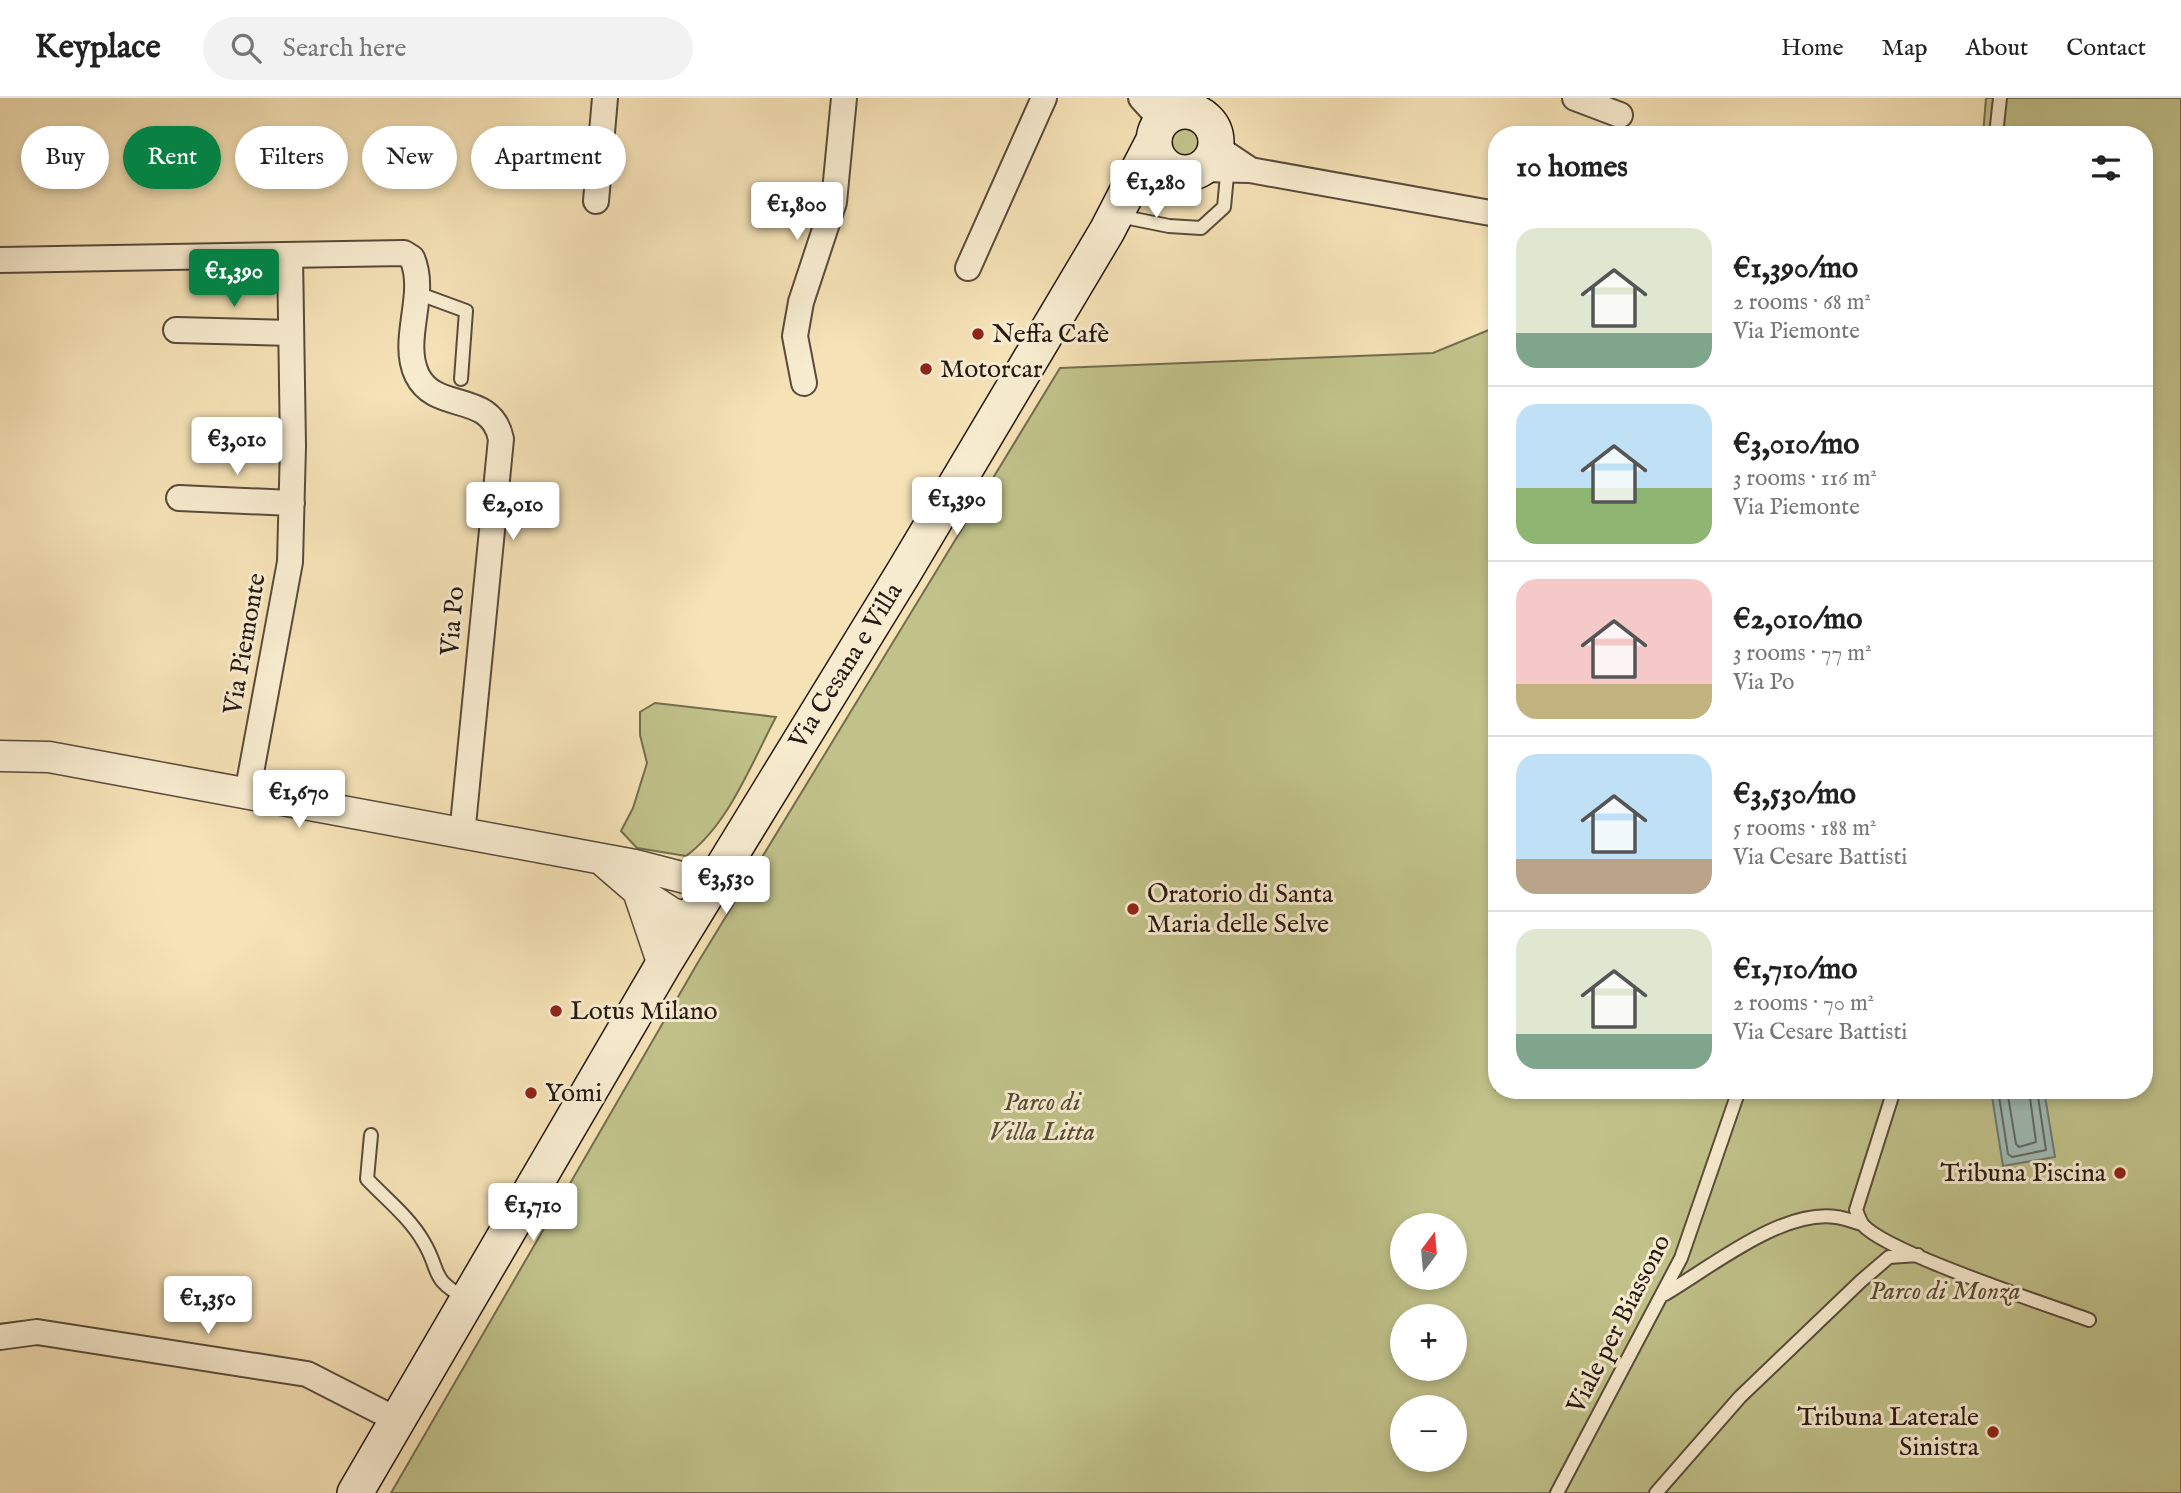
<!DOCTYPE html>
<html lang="en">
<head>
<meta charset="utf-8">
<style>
  body { margin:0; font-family:"IM FELL English",serif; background:#f2f2f2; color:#222; height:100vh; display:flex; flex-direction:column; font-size:26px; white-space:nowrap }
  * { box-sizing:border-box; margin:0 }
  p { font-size:23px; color:#767676 }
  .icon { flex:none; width:38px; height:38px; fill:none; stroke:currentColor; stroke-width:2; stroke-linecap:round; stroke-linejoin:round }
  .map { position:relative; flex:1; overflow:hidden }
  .details { position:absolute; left:1488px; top:28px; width:665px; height:973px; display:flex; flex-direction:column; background:#fff; border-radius:28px; box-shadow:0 4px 10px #0003 }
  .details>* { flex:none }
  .top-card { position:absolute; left:21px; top:28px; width:665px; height:63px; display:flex; gap:14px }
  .needle { width:46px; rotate:16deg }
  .tools { position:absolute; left:1390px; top:1115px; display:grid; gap:14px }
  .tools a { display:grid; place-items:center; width:77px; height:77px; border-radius:50%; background:#fff; box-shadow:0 4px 10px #0003; font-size:35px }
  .price { position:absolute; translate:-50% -60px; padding:0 16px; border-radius:7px; background:#fff; color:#222; font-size:23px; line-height:46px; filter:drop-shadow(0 2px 4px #0008) }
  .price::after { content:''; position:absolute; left:50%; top:42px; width:21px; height:16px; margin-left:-10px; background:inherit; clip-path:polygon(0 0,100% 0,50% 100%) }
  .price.active { background:#0b8043; color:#fff }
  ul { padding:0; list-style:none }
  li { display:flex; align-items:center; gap:21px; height:175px; padding:0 28px }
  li+li { border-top:2px solid #e0e0e0 }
  li span { display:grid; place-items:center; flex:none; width:196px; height:140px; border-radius:21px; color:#555 }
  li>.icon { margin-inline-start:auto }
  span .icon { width:84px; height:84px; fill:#fffc; stroke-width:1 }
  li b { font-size:30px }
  h2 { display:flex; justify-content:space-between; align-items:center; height:84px; padding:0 28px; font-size:30px }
  .chip { padding:0 24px; border-radius:32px; background:#fff; box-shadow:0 4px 10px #0003; font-size:24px; line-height:63px }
  .chip.active { background:#0b8043; color:#fff }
  header { display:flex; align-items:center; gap:42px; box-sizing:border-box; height:98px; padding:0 35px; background:#fff; border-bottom:2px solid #e0e0e0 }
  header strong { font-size:33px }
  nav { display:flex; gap:38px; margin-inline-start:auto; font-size:24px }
  .search { width:490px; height:63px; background:#f2f2f2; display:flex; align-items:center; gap:18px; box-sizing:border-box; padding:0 24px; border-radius:38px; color:#767676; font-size:26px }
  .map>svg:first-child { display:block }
  .green { fill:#c1c28a; stroke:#736e4e; stroke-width:2; fill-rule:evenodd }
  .water { fill:#9fbcb6; stroke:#6e7b74; stroke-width:2 }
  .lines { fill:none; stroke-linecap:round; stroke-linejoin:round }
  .shore { stroke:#626a64; stroke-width:2 }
  .service-casing { stroke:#594b3b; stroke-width:16 }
  .minor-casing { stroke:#594b3b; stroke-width:28 }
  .tertiary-casing { stroke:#594b3b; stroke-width:33 }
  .secondary-casing { stroke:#251912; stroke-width:38 }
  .service { stroke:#f8ecd0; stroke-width:12 }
  .minor { stroke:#f8ecd0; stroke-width:24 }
  .tertiary { stroke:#f8ecd0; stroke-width:30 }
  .secondary { stroke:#f8ecd0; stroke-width:35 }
  .poi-dot { fill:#8f2418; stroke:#f8ecd0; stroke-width:2.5 }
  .labels { text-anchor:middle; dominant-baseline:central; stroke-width:6; stroke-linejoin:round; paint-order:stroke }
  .poi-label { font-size:26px; fill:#251912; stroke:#f8ecd0; text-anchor:start }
  .street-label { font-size:26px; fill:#251912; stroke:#f8ecd0 }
  .park-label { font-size:26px; font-style:italic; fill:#544c36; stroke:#f8ecd0 }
</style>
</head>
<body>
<header>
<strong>Keyplace</strong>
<div class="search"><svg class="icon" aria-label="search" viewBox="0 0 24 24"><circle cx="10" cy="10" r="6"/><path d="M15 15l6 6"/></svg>Search here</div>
<nav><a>Home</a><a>Map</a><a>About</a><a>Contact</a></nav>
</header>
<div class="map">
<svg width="2181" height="1395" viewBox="0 0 2181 1395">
  <rect width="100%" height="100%" fill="#f5e2b6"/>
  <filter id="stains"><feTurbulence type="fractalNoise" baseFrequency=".00286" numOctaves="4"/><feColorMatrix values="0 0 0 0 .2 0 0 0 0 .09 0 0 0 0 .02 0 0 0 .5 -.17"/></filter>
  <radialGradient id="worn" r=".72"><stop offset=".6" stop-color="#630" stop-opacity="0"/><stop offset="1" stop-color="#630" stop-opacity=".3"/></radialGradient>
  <!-- green -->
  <path class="green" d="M1986,0H2181V1395H391L697,866L1060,270L1433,255L1496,229V992H2144V37H1983ZM1402,1127H1454V1180H1402ZM1402,1218H1454V1270H1402ZM1402,1309H1454V1362H1402Z
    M1169 42a17 17 0 1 1 34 0a17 17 0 1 1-34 0Z
    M655,605L776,619C751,666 729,726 686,758L637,750L621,733L633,710L647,665L640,637V614Z"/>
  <!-- water -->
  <path class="water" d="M1991,992H2044L2055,1059L2003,1068Z"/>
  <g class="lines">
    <!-- shore -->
    <path class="shore" d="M1998,992L2008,1056L2012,1059L2046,1052L2037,992
      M2007,992L2016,1046L2019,1049L2036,1044L2029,992"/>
    <defs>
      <path id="service" d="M1996,37L2000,0
        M1119,118L1169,128L1201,130L1224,109L1228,67
        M417,195L466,213L461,281
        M1894,992L1856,1112C1858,1117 1860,1123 1863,1127C1888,1155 2046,1206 2089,1222
        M371,1037L367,1081C386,1101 409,1119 423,1143C442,1174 428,1180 467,1201
        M1665,1196C1711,1169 1782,1111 1836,1119C1845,1120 1854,1124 1862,1126
        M1557,1395L1681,1160L1739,992
        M1656,1395L1740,1299L1861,1183L1889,1159L1918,1157"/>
      <path id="minor" d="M1141,0L1162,23
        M1162,0L1181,13
        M1575,0L1620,17
        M1216,45L1225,55L1249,71
        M1200,71L1250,72L1496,116
        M596,103L605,0
        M0,162L404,155L412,160C428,197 400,241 417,277C436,316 491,292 501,341L462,737
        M968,170L1044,0
        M176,232L291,235
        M804,285L795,238L801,204L834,104L844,0
        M179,400L292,405
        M247,696L290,464L293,348L290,157
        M0,1239L37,1234L307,1276L397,1322"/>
      <path id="tertiary" d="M0,658L49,659L635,767L712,787
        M602,762L638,793L663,867
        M638,793L672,815L692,821"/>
      <path id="secondary" d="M1154 44a31 31 0 1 1 62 0a31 31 0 1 1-62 0Z
        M355,1395L663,867L904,474L1107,133L1154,42"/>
    </defs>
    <!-- service casing -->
    <use href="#service" class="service-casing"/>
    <!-- minor casing -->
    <use href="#minor" class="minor-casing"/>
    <!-- tertiary casing -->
    <use href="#tertiary" class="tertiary-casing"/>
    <!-- secondary casing -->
    <use href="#secondary" class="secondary-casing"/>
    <!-- service -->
    <use href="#service" class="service"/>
    <!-- minor -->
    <use href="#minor" class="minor"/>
    <!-- tertiary -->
    <use href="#tertiary" class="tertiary"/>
    <!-- secondary -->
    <use href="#secondary" class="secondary"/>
  </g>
  <!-- markers -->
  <g class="poi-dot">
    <circle cx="978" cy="236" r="7"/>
    <circle cx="926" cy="271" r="7"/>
    <circle cx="1133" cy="811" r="7"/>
    <circle cx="556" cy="913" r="7"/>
    <circle cx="531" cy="995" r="7"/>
    <circle cx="2120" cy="1075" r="7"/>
    <circle cx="1993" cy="1334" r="7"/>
  </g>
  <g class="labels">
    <!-- poi labels -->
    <g class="poi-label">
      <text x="992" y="236">Neffa Cafè</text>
      <text x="940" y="271">Motorcar</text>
      <text x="1147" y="796">Oratorio di Santa<tspan x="1147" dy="30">Maria delle Selve</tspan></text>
      <text x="570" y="913">Lotus Milano</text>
      <text x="545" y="995">Yomi</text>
      <text x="2106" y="1075" text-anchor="end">Tribuna Piscina</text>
      <text x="1979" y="1319" text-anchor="end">Tribuna Laterale<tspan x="1979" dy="30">Sinistra</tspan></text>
    </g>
    <!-- street labels -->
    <g class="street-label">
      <text transform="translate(453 523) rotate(-85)">Via Po</text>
      <text transform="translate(245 546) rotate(-80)">Via Piemonte</text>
      <text transform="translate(846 568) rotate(-58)">Via Cesana e Villa</text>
      <text transform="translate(1619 1226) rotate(-63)">Viale per Biassono</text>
    </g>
    <!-- park labels -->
    <g class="park-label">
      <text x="1042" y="1004">Parco di<tspan x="1042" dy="30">Villa Litta</tspan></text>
      <text x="1945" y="1193">Parco di Monza</text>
    </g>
  </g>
  <rect width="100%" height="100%" filter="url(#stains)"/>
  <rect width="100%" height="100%" fill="url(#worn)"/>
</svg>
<div class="tools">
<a><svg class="needle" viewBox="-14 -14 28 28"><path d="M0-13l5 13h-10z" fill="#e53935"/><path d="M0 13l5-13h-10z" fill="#767676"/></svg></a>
<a>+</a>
<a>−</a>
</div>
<b class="price" style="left:1156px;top:122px">€1,280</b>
<b class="price" style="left:797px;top:144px">€1,800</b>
<b class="price active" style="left:234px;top:211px">€1,390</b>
<b class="price" style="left:237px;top:379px">€3,010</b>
<b class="price" style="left:957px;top:439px">€1,390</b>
<b class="price" style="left:513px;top:444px">€2,010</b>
<b class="price" style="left:299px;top:732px">€1,670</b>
<b class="price" style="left:726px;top:818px">€3,530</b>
<b class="price" style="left:533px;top:1145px">€1,710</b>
<b class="price" style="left:208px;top:1238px">€1,350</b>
<div class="top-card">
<a class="chip">Buy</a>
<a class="chip active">Rent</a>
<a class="chip">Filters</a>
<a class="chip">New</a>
<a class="chip">Apartment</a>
</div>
<section class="details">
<h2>10 homes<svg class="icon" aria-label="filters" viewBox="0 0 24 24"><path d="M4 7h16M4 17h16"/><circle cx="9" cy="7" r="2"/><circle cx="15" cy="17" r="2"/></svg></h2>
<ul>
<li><span style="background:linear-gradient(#dfe7d0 75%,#7fa58c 0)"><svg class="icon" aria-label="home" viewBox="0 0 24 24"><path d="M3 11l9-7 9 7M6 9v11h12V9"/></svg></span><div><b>€1,390/mo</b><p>2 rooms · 68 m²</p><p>Via Piemonte</p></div></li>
<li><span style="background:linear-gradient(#bfe0f5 60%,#8fb573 0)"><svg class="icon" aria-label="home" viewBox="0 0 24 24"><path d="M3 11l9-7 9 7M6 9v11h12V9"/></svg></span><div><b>€3,010/mo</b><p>3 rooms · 116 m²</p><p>Via Piemonte</p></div></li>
<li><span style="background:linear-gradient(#f6c9c9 75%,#c2b280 0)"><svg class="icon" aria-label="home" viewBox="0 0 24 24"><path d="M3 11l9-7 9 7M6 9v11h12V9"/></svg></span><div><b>€2,010/mo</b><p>3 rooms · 77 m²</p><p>Via Po</p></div></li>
<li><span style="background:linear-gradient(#bfe0f5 75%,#b9a48a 0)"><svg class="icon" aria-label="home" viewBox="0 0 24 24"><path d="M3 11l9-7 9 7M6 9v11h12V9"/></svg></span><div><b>€3,530/mo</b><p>5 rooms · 188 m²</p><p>Via Cesare Battisti</p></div></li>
<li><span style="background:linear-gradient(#dfe7d0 75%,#7fa58c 0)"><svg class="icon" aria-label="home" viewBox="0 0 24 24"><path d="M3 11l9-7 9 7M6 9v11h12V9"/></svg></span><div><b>€1,710/mo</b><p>2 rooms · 70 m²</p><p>Via Cesare Battisti</p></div></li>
</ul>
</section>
</div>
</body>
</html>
